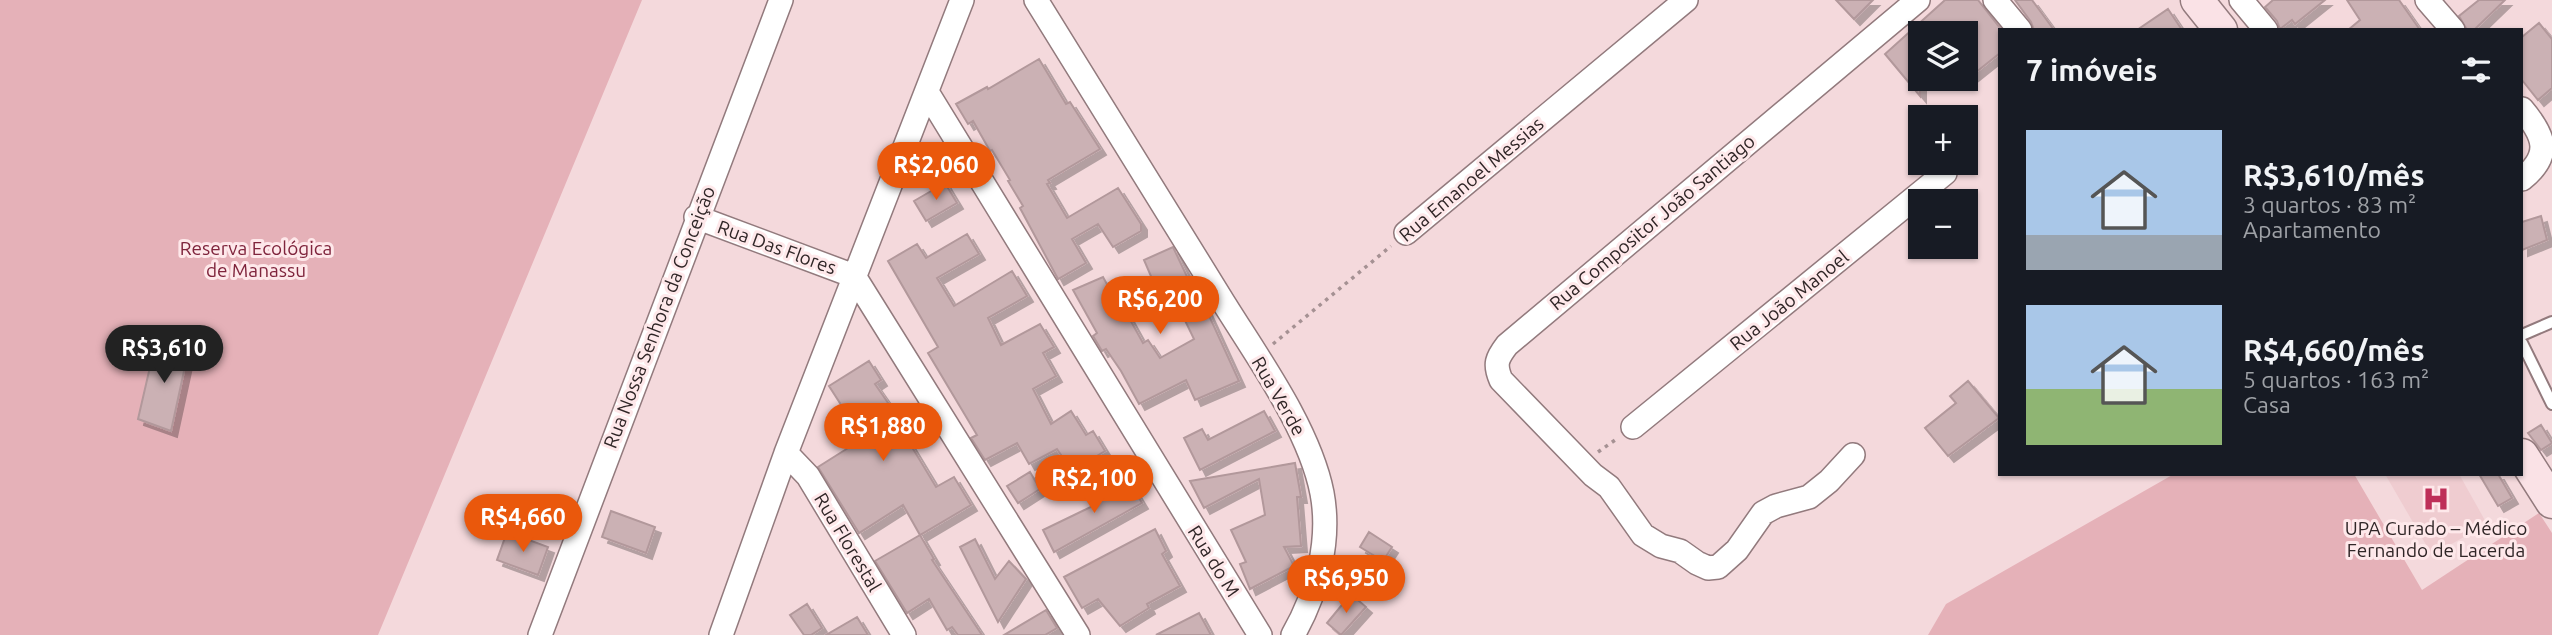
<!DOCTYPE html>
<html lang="pt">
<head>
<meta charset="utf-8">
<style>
  body { margin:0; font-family:Ubuntu,sans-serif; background:#242831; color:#f1f3f6; height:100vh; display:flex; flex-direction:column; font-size:26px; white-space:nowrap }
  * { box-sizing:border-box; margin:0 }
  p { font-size:23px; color:#9ea1a6 }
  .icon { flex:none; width:38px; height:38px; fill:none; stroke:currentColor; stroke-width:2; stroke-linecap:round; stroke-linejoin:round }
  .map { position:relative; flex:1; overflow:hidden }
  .drawer { position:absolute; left:1998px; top:28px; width:525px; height:448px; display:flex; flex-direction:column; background:#171b24; border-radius:0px; box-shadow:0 2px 5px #0004 }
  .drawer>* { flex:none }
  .fabs { position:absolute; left:1908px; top:21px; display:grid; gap:14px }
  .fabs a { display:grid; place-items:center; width:70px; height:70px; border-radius:0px; background:#171b24; box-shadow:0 2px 5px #0004; font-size:35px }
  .price { position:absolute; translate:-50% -60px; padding:0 16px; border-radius:24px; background:#ea580c; color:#fff; font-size:23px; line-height:46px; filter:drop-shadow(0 2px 4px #0008) }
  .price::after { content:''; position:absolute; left:50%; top:42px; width:21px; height:16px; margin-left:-10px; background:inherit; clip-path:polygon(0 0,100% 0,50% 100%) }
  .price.current { background:#222; color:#fff }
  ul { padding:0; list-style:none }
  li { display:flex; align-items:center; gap:21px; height:175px; padding:0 28px }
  li span { display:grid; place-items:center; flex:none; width:196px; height:140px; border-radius:0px; color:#555 }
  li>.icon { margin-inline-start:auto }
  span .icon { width:84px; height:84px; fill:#fffc; stroke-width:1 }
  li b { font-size:30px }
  h2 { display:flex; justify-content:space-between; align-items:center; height:84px; padding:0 28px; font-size:30px }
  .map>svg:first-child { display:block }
  .built { fill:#efccd0 }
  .green { fill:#e5b1b8 }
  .building { fill:#cbb1b4; stroke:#b2989b; stroke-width:2; filter:url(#shadow) }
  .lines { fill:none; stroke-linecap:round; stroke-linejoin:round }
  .lane-casing { stroke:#927a7d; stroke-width:14 }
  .street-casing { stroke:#927a7d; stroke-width:26 }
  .secondary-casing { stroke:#927a7d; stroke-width:35 }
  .path { stroke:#a59193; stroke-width:3.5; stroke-dasharray:3.5 5; stroke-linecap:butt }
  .lane { stroke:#fff; stroke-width:10 }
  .street { stroke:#fff; stroke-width:23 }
  .secondary { stroke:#fae2e6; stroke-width:32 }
  .labels { text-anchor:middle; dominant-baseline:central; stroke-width:6; stroke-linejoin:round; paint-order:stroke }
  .street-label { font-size:19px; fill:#302627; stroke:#fee8ea }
  .park-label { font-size:19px; fill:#7f243c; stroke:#fee8ea }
  .poi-label { font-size:19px; fill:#302627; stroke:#fee8ea }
</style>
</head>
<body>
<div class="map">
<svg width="2552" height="635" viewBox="0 0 2552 635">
  <defs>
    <filter id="shadow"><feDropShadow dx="6" dy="6" stdDeviation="0" flood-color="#0004"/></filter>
  </defs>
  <rect width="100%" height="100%" fill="#f4d9dc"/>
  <!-- built -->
  <path class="built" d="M2385,474H2459L2487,524L2432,555Z"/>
  <!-- green -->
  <path class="green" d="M0,0H642L378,635H0Z
    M2174,474H2354L2422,590L2539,513L2552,533V635H1928L1946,604Z"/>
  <!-- building -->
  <path class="building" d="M1836,0H1873L1854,19Z
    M1945,0H1978L2000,28V53L1965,81V33H1920V96L1885,54Z
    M2015,0H2032L2054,30H2034L2031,22Z
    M2273,0H2325L2295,24L2292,20L2280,29L2277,21L2265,7Z
    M2347,0H2399L2420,30H2348L2360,20Z
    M2479,0H2505L2474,30H2467L2459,16Z
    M2168,9L2182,30H2137Z
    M2539,23L2552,39V88L2538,100L2522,80V37Z
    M1039,59L1066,104L1070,102L1100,149L1048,180L1050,183L1047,184L1067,218L1118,188L1141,224V231L1113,247L1098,224L1072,239L1086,263L1058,279L1020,208L1023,206L1008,181L1010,180L992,150L990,151L973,121L968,124L956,104L987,87L988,89Z
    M945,183L957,203L926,221L914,201Z
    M2541,216L2547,240L2522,250V222Z
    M967,234L979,254L937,278L954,306L1012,271L1027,296L988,318L1001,345L1040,324L1054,347L1043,353L1056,376L1033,389L1051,424L1071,411L1086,435L1093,431L1105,451L1072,471L1057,449L1029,464L1017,443L985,460L971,438L977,435L928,353L938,347L888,261L917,244L926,258Z
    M1173,247L1189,281L1193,279L1194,283L1239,381L1195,400L1186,380L1139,404L1121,371L1106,349L1102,351L1093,336L1097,333L1073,290L1103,277L1125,317L1128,316L1143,343L1148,340L1160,358L1194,339L1178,306L1172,308L1162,285L1156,288L1144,260Z
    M156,341L189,348L171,431L138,419Z
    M869,361L881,380L875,384L895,413L906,432L904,434L936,487L954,477L971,505L920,535L903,505L859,533L818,467L856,443L839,415L845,411L829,386Z
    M1968,381L1999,418L1948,456L1925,428L1956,403L1950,396Z
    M1264,411L1275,431L1200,470L1184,438L1202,429L1208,440Z
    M2541,425L2552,443L2541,450L2528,433Z
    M1295,463L1301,497H1297L1301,546L1284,547L1294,566L1250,589L1240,564L1246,562L1231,530L1265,515L1259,479L1204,508L1190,481Z
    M1030,472L1040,489L1018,503L1007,486Z
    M2479,474H2498L2512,498L2498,506Z
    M1127,478L1142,503L1054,552L1043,530L1099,503L1095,496Z
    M611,511L655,527L646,553L602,537Z
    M1155,529L1166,551L1162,554L1180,586L1147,604L1149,608L1120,626L1098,599L1082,608L1064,577Z
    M507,532L548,547L538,575L497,560Z
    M1369,532L1392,547L1383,561L1360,547Z
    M920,535L934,559L932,560L982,635H958L952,627L947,630L929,599L907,613L875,561Z
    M975,539L995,579L1009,561L1026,579L998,622L960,547Z
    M1351,594L1366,607L1341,635L1327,623Z
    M807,604L822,628L811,635H804L790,615Z
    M1046,610L1057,628L1045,635H1004Z
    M1199,613L1211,635H1156Z
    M857,617L868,635H826Z"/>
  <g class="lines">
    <defs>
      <path id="lane" d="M2522,335L2552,322
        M2522,343L2552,404"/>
      <path id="street" d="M1036,0C1097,99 1158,198 1220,297C1255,354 1309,427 1322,493C1331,541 1317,593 1293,635
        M1995,0L2020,30
        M2241,0L2266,30
        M2427,0L2453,30
        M927,92L1260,635
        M2522,109C2545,136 2552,155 2522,179
        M696,217L854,276L1078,635
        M1406,233L1686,0
        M1633,427L1945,173
        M786,453L808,476L904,635
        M1853,455L1829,481L1809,497L1776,506L1763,513L1737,550L1718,567L1708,568L1697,563L1680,551L1661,546L1643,535L1609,487L1593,475L1501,380C1494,364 1497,358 1507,345L1918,0
        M540,635L781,0
        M721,635L786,453L962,0"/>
      <path id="secondary" d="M2197,0L2221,30
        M2522,455L2552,502"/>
    </defs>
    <!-- lane casing -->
    <use href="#lane" class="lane-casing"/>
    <!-- street casing -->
    <use href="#street" class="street-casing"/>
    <!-- secondary casing -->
    <use href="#secondary" class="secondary-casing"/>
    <!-- path -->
    <path class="path" d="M1273,344L1391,246
      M1598,452L1618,438"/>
    <!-- lane -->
    <use href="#lane" class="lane"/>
    <!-- street -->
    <use href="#street" class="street"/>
    <!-- secondary -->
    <use href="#secondary" class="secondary"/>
  </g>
  <!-- icons -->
  <defs>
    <symbol id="hospital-bare" viewBox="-9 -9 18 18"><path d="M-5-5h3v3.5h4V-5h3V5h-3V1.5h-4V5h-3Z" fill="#be2f58" stroke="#fee8ea" stroke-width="2.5" paint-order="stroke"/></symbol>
  </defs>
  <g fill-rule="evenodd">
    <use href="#hospital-bare" x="2417" y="480" width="38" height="38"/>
  </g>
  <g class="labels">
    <!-- street labels -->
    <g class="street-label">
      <text transform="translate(1471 179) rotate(-40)">Rua Emanoel Messias</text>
      <text transform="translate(1652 222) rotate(-40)">Rua Compositor João Santiago</text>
      <text transform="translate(777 247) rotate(20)">Rua Das Flores</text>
      <text transform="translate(1789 300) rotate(-39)">Rua João Manoel</text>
      <text transform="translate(659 317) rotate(-69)">Rua Nossa Senhora da Conceição</text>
      <text transform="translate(1279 396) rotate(60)">Rua Verde</text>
      <text transform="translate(848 542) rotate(59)">Rua Florestal</text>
      <text transform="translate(1214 561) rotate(58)">Rua do M</text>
    </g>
    <!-- park labels -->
    <g class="park-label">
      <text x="256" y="248">Reserva Ecológica<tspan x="256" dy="22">de Manassu</tspan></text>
    </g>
    <!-- poi labels -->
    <g class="poi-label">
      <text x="2436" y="528">UPA Curado – Médico<tspan x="2436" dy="22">Fernando de Lacerda</tspan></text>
    </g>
  </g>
</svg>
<div class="fabs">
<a><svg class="icon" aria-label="layers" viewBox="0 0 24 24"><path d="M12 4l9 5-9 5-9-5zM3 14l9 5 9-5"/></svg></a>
<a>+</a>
<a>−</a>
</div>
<b class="price" style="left:936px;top:202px">R$2,060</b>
<b class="price" style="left:1160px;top:336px">R$6,200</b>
<b class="price current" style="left:164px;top:385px">R$3,610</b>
<b class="price" style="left:883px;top:463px">R$1,880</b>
<b class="price" style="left:1094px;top:515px">R$2,100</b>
<b class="price" style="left:523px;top:554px">R$4,660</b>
<b class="price" style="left:1346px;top:615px">R$6,950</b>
<section class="drawer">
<h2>7 imóveis<svg class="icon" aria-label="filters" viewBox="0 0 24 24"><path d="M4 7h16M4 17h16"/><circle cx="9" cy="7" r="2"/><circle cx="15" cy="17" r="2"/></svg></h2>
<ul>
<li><span style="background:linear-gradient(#a9c7e8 75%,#9aa5b1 0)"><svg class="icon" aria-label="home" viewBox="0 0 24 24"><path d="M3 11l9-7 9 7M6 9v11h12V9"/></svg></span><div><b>R$3,610/mês</b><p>3 quartos · 83 m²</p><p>Apartamento</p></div></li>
<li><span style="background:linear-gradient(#a9c7e8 60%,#8fb573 0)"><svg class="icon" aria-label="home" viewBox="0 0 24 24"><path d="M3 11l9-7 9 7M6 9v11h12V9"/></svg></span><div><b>R$4,660/mês</b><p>5 quartos · 163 m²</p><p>Casa</p></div></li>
</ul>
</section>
</div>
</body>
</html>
